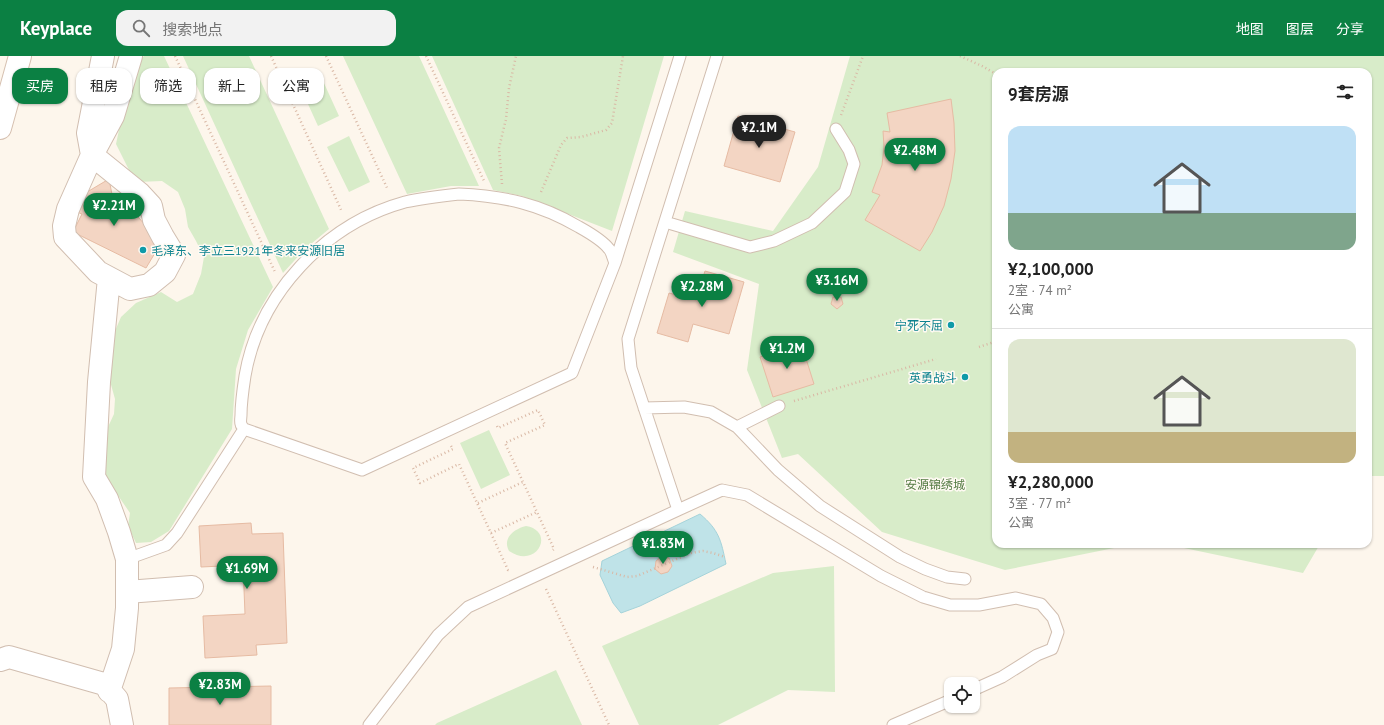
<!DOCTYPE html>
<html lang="zh">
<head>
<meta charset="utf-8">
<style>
  body { margin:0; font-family:"PT Sans","Noto Sans SC",sans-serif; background:#f2f2f2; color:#222; height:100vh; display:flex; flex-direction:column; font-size:15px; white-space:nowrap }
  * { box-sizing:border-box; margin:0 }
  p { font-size:13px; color:#767676 }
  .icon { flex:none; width:22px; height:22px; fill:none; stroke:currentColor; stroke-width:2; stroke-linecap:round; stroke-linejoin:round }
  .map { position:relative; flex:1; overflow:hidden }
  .sheet { position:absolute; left:992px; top:12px; width:380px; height:480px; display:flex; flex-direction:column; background:#fff; border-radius:12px; box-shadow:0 1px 3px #0004 }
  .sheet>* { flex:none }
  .guide { position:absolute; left:12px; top:12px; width:380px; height:36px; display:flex; gap:8px }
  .fabs { position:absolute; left:944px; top:621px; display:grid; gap:8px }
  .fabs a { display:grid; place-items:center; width:36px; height:36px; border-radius:8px; background:#fff; box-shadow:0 1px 3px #0004; font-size:20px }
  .price { position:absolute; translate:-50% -34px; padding:0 9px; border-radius:14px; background:#0b8043; color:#fff; font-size:13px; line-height:26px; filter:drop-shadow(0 1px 2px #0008) }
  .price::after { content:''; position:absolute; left:50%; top:24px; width:12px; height:9px; margin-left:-6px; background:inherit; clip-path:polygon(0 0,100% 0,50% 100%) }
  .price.current { background:#222; color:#fff }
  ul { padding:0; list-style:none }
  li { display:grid; align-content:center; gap:8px; height:212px; padding:0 16px }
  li+li { border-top:1px solid #e0e0e0 }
  li span { display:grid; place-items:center; height:124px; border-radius:12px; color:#555 }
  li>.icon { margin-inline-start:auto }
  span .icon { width:72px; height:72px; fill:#fffc; stroke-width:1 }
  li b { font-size:17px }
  h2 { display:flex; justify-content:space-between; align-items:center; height:48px; padding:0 16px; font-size:17px }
  .pill { padding:0 14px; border-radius:12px; background:#fff; box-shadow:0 1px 3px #0004; font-size:14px; line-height:36px }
  .pill.current { background:#0b8043; color:#fff }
  header { display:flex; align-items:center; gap:24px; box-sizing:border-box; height:56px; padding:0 20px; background:#0b8043; color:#fff }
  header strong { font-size:19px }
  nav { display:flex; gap:22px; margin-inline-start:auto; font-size:14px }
  .search { width:280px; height:36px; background:#f2f2f2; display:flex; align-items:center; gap:10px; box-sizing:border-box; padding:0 14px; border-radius:12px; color:#767676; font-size:15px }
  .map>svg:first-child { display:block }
  .green { fill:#d8ecc9 }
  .water { fill:#bfe3e8; stroke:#a5d3da }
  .building { fill:#f3d5c3; stroke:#e6bba3 }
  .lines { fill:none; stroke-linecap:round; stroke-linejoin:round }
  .lane-casing { stroke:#d1beb0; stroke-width:13 }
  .street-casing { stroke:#d1beb0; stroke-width:24 }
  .secondary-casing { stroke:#d6c0b0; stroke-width:24 }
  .path { stroke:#d9b8a5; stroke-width:2.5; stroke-dasharray:1 3; stroke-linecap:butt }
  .lane { stroke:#fff; stroke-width:11 }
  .street { stroke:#fff; stroke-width:22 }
  .secondary { stroke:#fff; stroke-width:22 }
  .culture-dot { fill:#0f9aa8; stroke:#fffaf3; stroke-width:1.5 }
  .labels { text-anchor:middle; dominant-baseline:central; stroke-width:3; stroke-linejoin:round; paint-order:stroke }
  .culture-label { font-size:12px; fill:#0d838f; stroke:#fffaf3; text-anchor:end }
  .park-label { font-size:12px; fill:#537a41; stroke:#fffaf3 }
</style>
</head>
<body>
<header>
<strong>Keyplace</strong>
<div class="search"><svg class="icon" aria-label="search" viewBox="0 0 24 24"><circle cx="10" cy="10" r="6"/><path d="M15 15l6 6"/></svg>搜索地点</div>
<nav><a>地图</a><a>图层</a><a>分享</a></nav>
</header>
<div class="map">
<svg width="1384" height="669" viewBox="0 0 1384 669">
  <rect width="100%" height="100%" fill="#fdf6ec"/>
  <!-- green -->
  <path class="green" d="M144,0H164L273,231L248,274L236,313L232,373L169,475L151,486L136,487L128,470L130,457L104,419L102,384L114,358L115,343L108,318L112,282L121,261L136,247L161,236L177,246L193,238L201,218L204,201L196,185L188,171L185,153L178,136L162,125L138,126L130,116L116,88L123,55L137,6Z
    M183,0H249L329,173L305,193L283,217Z
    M343,0H419L479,130H451L407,138Z
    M432,0H664L612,175L522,140L493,134Z
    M850,0H1384V420H1368V16H996V488H1134L1005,514L882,476L798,398L782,402L747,314L759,228L673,196L685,155L773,175L818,111Z
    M318,14L339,60L318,70L297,24Z
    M349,80L370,126L349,136L327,91Z
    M489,374L510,419L481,433L460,387Z
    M526,470C556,475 537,514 509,495C502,482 514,473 526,470Z
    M1165,488H1320L1303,517Z
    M834,510L835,636L788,634L718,669H639L602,590L773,517Z
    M556,614L582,669H435L437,667Z"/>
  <!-- water -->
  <path class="water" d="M700,458C719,474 721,484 726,508L640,550L621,557L613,547L600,519L602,505Z"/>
  <!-- building -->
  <path class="building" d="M951,43L954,67L955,95L951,123L944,150L932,176L920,195L865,164L880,139L872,136L882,109L884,91L883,75L890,76L887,57Z
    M738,60L795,76L780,126L724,110Z
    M109,123L116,159L131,153L161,187L146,212L73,176L82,158L72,154L77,142Z
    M705,215L744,226L729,278L693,268L688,286L657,277L669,237L696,244Z
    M833,241H841L843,248L837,253L831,248Z
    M801,287L814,328L773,341L760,301Z
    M251,467L252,478L283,477L287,587L256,589L257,599L205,602L203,560L245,558L243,509L201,511L199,470Z
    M662,500L669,502L672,510L668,516L661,518L655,513L656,505Z
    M271,630V669H169V632Z"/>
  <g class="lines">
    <defs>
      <path id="lane" d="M459,138C504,140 540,148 579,171C588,176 603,185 609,193C612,196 613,203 615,207L572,317L362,414L244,373C243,371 241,370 241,368C240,366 241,361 241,359C241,346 243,333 245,320C259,238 325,168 405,146C423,142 441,140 459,138Z
        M665,166L750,191L774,185L812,167L845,136L854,108L849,94L836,73
        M615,207L680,0
        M644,352L684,351L711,356L737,371L778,414L820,450L900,501L925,513L947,521L965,523
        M737,371L779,350
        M678,454L722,434L747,439L881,520L923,541L950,549H979L1016,542L1041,548L1053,562L1058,576L1052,593L1037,599L1002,621L973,634
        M127,503L166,489L177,477L244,373
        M369,669L438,579L468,551L678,454L631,312L628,283L717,0
        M893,669L951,644"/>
      <path id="street" d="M103,0L88,77L92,99L113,60L131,0
        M92,99L139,137L151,150L154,164L163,181L174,199L165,216L149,229L130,233L98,216L65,181L64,170L68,153Z
        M109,222L99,326L94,421L107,443L119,476L127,503V552L123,593L109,635
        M127,536L192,531
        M0,604L9,601L104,628L117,643L122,669"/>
      <path id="secondary" d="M0,72L20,0"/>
    </defs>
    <!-- lane casing -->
    <use href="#lane" class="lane-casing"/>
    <!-- street casing -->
    <use href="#street" class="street-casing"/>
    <!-- secondary casing -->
    <use href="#secondary" class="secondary-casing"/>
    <!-- path -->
    <path class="path" d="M175,0L275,216
      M271,0L342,156
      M326,0L388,134
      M426,0L484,125
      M960,0L982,10L996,18
      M841,59L863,0
      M502,128L499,92L506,63L509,32L516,0
      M541,136L561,89L567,82L581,81L606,74L612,67L623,0
      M979,291L994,286
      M794,345L936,303
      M497,370L498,372L538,354L545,369L505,387L554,493L553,494
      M451,390L453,393L413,412L420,427L459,408L508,514H510
      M478,447L523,426
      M491,477L537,456
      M593,511L627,521L637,520L691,497L703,495L713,497L725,501
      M546,533L609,669"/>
    <!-- lane -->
    <use href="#lane" class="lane"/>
    <!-- street -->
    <use href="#street" class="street"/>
    <!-- secondary -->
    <use href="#secondary" class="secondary"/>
  </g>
  <!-- markers -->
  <g class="culture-dot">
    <circle cx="143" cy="194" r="4"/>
    <circle cx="951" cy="269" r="4"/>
    <circle cx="965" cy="321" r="4"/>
  </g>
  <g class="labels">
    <!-- culture labels -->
    <g class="culture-label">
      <text x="151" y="194" text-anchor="start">毛泽东、李立三1921年冬来安源旧居</text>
      <text x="943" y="269">宁死不屈</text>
      <text x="957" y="321">英勇战斗</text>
    </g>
    <!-- park labels -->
    <g class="park-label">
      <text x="935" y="428">安源锦绣城</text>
    </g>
  </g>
</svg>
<div class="fabs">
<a><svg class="icon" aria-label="locate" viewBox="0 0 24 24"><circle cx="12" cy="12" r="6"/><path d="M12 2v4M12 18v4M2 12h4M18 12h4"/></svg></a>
</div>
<b class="price current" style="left:759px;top:93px">¥2.1M</b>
<b class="price" style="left:915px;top:116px">¥2.48M</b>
<b class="price" style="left:114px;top:171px">¥2.21M</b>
<b class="price" style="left:837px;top:246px">¥3.16M</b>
<b class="price" style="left:702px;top:252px">¥2.28M</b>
<b class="price" style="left:787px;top:314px">¥1.2M</b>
<b class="price" style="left:663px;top:509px">¥1.83M</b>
<b class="price" style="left:247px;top:534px">¥1.69M</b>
<b class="price" style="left:220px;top:650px">¥2.83M</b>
<div class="guide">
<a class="pill current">买房</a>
<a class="pill">租房</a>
<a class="pill">筛选</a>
<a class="pill">新上</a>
<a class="pill">公寓</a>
</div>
<section class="sheet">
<h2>9套房源<svg class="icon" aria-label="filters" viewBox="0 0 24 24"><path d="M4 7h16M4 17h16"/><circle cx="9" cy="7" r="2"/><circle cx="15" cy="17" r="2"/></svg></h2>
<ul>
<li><span style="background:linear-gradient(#bfe0f5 70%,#7fa58c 0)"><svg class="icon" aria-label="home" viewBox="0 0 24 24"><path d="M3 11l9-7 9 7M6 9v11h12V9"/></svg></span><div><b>¥2,100,000</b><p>2室 · 74 m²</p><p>公寓</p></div></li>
<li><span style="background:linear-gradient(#dfe7d0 75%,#c2b280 0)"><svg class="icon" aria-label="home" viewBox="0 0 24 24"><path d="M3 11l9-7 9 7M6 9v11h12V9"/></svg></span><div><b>¥2,280,000</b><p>3室 · 77 m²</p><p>公寓</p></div></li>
</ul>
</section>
</div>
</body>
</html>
